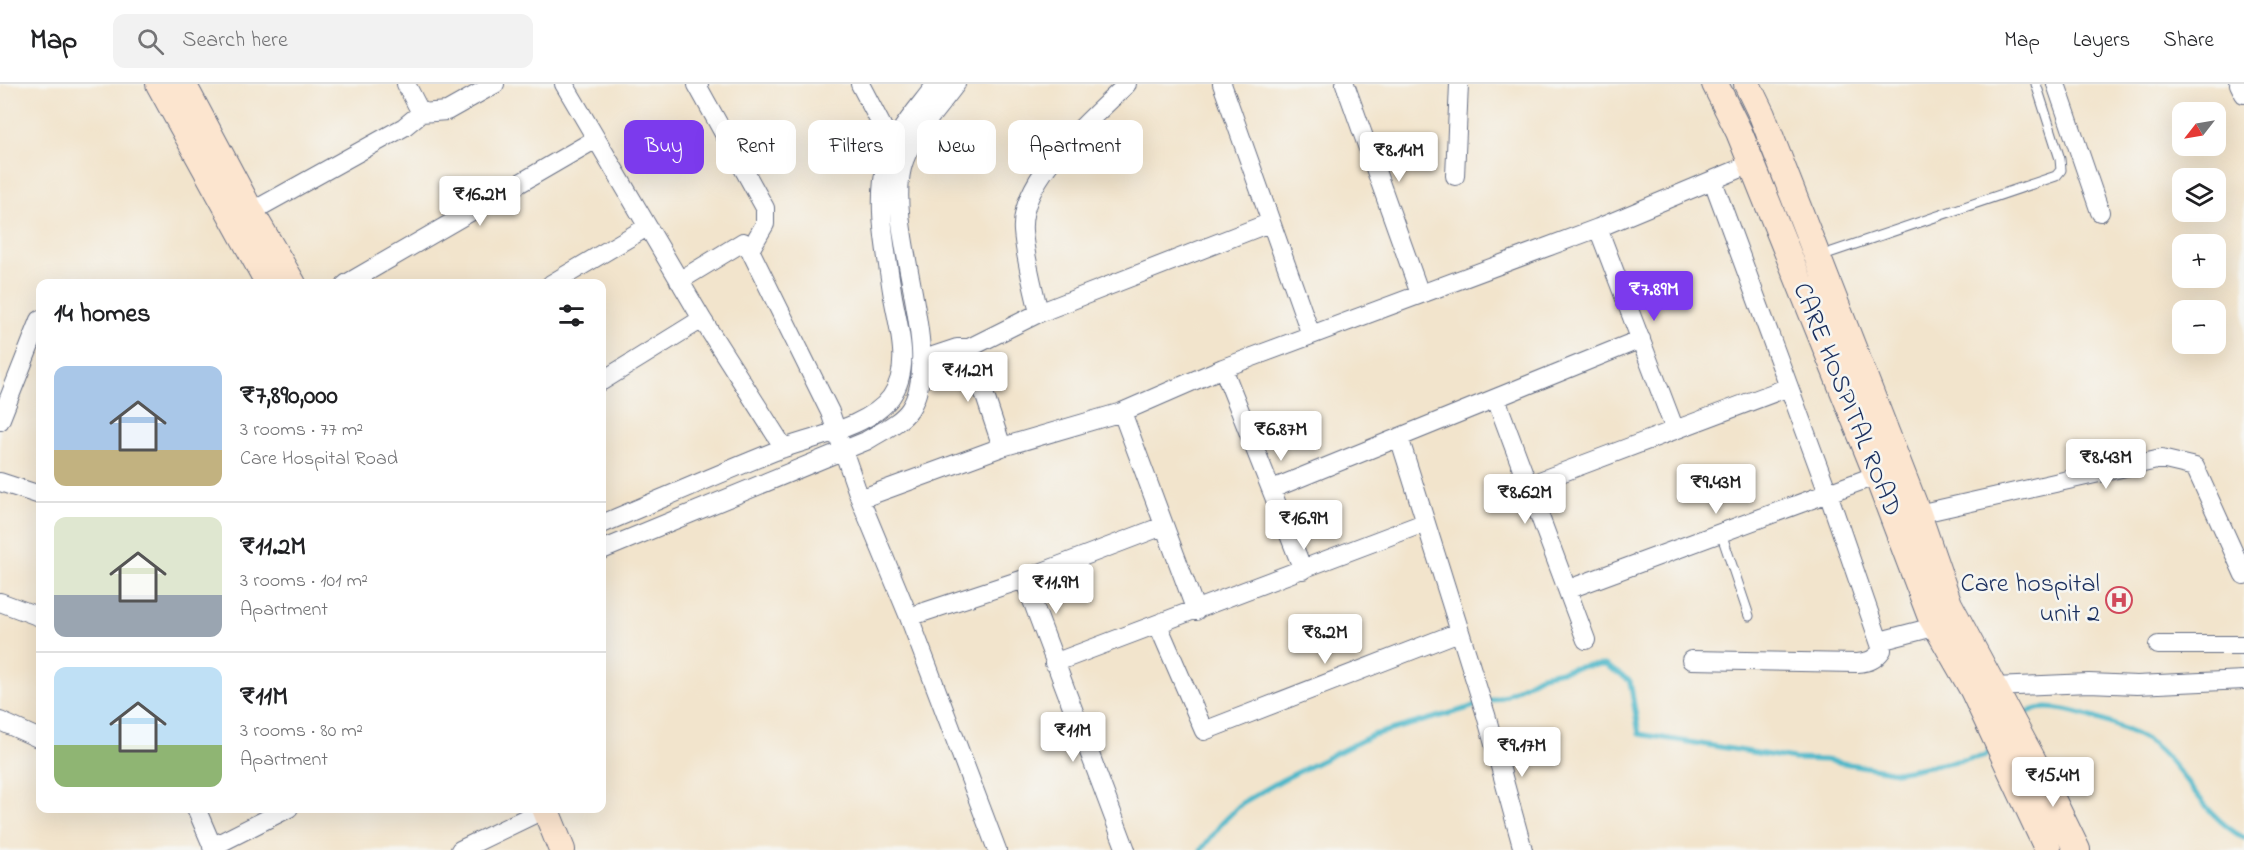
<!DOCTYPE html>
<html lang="en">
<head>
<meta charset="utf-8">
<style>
  body { margin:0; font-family:"Indie Flower",sans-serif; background:#f2f2f2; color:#202124; height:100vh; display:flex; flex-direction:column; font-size:22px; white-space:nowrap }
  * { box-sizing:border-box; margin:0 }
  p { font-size:20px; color:#757577 }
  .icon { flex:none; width:33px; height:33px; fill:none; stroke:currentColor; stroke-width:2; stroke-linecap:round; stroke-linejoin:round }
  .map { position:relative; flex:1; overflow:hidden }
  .side { position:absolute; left:36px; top:195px; width:570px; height:534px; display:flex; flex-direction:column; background:#fff; border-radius:12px; box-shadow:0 6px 24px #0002 }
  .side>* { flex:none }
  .banner { position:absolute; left:624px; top:36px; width:570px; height:54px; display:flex; gap:12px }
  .needle { width:39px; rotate:239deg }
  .tools { position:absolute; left:2172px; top:18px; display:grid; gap:12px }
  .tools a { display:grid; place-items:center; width:54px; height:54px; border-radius:12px; background:#fff; box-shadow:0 6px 24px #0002; font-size:30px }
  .price { position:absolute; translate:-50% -51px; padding:0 14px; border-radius:6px; background:#fff; color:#222; font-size:20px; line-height:39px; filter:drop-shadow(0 2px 3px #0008) }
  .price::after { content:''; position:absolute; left:50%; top:36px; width:18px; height:14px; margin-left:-9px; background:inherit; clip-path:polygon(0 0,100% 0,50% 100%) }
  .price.selected { background:#7c3aed; color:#fff }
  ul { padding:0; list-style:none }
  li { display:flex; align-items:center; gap:18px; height:150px; padding:0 18px }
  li+li { border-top:2px solid #e0e0e0 }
  li span { display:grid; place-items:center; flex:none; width:168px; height:120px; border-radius:12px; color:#555 }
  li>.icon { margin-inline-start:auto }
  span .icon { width:72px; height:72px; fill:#fffc; stroke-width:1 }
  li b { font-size:26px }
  h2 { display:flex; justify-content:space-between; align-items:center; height:72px; padding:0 18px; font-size:26px }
  .tag { padding:0 21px; border-radius:12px; background:#fff; box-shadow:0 6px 24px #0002; font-size:21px; line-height:54px }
  .tag.selected { background:#7c3aed; color:#fff }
  header { display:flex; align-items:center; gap:36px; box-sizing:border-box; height:84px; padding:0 30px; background:#fff; border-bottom:2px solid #e0e0e0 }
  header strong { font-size:28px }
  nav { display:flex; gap:33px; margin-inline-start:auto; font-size:21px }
  .search { width:420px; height:54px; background:#f2f2f2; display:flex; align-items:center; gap:15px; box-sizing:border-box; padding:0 21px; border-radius:12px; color:#757577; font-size:22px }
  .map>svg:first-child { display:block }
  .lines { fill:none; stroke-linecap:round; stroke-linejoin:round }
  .stream { stroke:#4cb7c9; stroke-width:5 }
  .lane-casing { stroke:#666e84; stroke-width:11 }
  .street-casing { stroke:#666e84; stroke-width:20 }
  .secondary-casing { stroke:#666e84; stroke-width:28 }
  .lane { stroke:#fff; stroke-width:9 }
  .street { stroke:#fff; stroke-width:18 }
  .secondary { stroke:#fce5cf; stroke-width:26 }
  .labels { text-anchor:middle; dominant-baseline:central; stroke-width:5; stroke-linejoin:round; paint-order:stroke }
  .street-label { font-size:26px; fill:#1b2f5e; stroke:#f6f6f2 }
  .poi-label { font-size:26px; fill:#1b2f5e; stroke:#f6f6f2; text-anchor:end }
</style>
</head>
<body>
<header>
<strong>Map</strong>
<div class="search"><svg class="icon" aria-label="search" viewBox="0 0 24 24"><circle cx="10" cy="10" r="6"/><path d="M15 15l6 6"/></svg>Search here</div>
<nav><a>Map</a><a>Layers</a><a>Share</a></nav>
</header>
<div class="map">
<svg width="2244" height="766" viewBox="0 0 2244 766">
  <rect width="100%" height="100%" fill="#f6f6f2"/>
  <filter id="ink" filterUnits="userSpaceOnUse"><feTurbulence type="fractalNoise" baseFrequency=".0167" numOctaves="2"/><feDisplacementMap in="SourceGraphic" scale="12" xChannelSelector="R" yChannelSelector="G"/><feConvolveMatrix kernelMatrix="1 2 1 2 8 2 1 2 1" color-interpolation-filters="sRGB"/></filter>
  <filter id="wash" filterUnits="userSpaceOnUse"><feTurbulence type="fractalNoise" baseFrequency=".008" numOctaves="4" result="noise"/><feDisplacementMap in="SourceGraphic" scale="24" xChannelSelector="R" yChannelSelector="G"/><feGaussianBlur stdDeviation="1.35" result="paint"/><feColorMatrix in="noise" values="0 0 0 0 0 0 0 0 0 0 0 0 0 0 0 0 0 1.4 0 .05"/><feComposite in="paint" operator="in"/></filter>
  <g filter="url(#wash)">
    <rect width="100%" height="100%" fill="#f2e4cc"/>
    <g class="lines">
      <!-- stream -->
      <path class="stream" d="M2018,636C2022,632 2028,627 2033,626C2059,617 2134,645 2155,662C2188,690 2202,731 2244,754
        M1201,766L1222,739L1242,719L1282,696L1373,651L1462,626L1505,612L1542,591L1585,582L1605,581L1630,597L1639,650L1794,675L1825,676L1896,688L1985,672L1991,664"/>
    </g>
  </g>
  <g filter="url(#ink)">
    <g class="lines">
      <defs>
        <path id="lane" d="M1820,172L2056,92L2061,86L2060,75L2036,0
          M1721,449L1749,532"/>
        <path id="street" d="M564,0L702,235L784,364
          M699,0L697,1L765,124V140L750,166
          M860,0L892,61
          M1222,0L1311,251
          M1345,0L1420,210
          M2056,0L2100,128
          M2239,0L2244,10
          M421,29L447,27L495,0
          M1455,92L1459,0
          M251,128L404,43L421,29L406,0
          M1598,144L1675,346
          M679,197L743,158L750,166L830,328L860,415L909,533L997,766
          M346,200L596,55
          M551,200L647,143
          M1039,229C1033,202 1025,174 1023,147C1019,93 1092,35 1127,0
          M969,264L1002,363
          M921,276L957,264H969L1039,229L1269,139
          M1223,284L1303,486
          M602,297L702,235
          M1496,315L1586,556
          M1122,328L1196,527
          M0,337L40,236
          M1399,353L1486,631L1523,766
          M0,398L40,411
          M1529,401L1789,303
          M1272,405L1641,255
          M860,415L1002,363L1122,328L1223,284L1598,144L1751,80
          M1918,430L2161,375L2195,383L2244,491
          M602,440C659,416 716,391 773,368C808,354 869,344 891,313C913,282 897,240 892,207C886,166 876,120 886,80C893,50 918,25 936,0
          M602,466L866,357C880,348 901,339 910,325C945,270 886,151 902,84C909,54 938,25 956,0
          M1024,495L1126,766
          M1569,505L1877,391
          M0,518L40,533
          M909,533L1024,495L1163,442
          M1158,541L1204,647L1459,548
          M1880,557L1945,540
          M2158,561H2244
          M1691,576L1857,579C1869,578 1875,576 1882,566L1828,409L1713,97
          M1054,579L1424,439
          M1993,603L2089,599L2137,601L2244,596
          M0,637L40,655
          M196,724L214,766
          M212,763L289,724
          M460,766L545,725"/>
        <path id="secondary" d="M159,0L269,200
          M183,0L251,128L293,200
          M1715,0L1739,48L1877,391L1930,531L1973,606L2048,766
          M1747,0L1762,31L1918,430L1949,520L2036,682L2077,766
          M545,724L562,766"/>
      </defs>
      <!-- lane casing -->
      <use href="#lane" class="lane-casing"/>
      <!-- street casing -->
      <use href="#street" class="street-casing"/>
      <!-- secondary casing -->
      <use href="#secondary" class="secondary-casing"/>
      <!-- lane -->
      <use href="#lane" class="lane"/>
      <!-- street -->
      <use href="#street" class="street"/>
      <!-- secondary -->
      <use href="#secondary" class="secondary"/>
    </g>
  </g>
  <!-- icons -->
  <defs>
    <symbol id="hospital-ring" viewBox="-11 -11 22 22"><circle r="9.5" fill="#f6f6f2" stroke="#d1495b" stroke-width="1.5"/><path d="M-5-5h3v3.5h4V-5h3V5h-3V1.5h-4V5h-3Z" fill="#d1495b"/></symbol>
  </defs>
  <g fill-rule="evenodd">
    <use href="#hospital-ring" x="2104" y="501" width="30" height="30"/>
  </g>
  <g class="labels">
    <!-- street labels -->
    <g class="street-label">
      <text transform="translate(1846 316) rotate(68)">CARE HOSPITAL ROAD</text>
    </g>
    <!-- poi labels -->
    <g class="poi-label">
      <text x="2100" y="501">Care hospital<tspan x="2100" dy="30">unit 2</tspan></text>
    </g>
  </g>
</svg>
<div class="tools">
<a><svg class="needle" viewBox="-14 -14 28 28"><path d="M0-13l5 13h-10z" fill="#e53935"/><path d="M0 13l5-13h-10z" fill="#757577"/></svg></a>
<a><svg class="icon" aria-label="layers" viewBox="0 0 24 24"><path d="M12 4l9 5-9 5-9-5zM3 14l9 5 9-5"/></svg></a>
<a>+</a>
<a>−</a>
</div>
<b class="price" style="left:1399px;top:99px">₹8.14M</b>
<b class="price" style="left:480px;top:143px">₹16.2M</b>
<b class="price selected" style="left:1654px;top:238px">₹7.89M</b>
<b class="price" style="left:968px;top:319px">₹11.2M</b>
<b class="price" style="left:1281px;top:378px">₹6.87M</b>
<b class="price" style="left:2106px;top:406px">₹8.43M</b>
<b class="price" style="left:1716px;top:431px">₹9.43M</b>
<b class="price" style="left:1525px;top:441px">₹8.62M</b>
<b class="price" style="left:1304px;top:467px">₹16.9M</b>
<b class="price" style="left:1056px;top:531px">₹11.9M</b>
<b class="price" style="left:1325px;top:581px">₹8.2M</b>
<b class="price" style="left:1073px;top:679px">₹11M</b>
<b class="price" style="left:1522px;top:694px">₹9.17M</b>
<b class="price" style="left:2053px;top:724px">₹15.4M</b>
<div class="banner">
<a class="tag selected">Buy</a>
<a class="tag">Rent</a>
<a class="tag">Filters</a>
<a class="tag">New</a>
<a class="tag">Apartment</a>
</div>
<section class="side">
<h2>14 homes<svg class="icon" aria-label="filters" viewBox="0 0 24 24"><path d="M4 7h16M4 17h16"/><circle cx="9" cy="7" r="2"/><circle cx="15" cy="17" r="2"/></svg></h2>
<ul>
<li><span style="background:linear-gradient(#a9c7e8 70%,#c2b280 0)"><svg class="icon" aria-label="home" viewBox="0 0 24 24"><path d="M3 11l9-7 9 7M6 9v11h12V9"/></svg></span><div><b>₹7,890,000</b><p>3 rooms · 77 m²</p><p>Care Hospital Road</p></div></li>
<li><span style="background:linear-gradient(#dfe7d0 65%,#9aa5b1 0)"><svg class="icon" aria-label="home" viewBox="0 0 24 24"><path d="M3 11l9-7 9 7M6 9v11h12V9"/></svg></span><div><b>₹11.2M</b><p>3 rooms · 101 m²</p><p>Apartment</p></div></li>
<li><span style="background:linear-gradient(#bfe0f5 65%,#8fb573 0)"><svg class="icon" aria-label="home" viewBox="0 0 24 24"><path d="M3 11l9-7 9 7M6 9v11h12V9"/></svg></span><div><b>₹11M</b><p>3 rooms · 80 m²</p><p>Apartment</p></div></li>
</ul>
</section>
</div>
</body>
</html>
